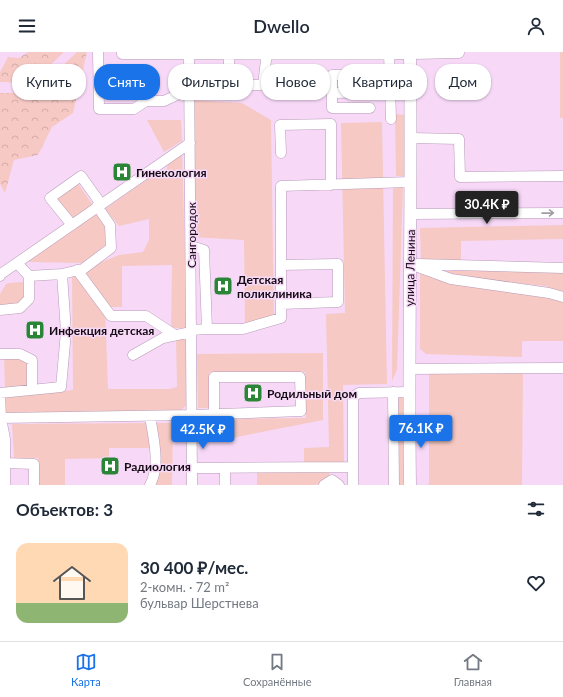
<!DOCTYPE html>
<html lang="ru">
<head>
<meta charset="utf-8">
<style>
  body { margin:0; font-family:Lato,sans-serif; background:#f6f6f7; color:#1f2937; height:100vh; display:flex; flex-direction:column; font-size:15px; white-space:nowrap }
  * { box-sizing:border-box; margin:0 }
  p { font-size:13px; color:#747a83 }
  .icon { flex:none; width:22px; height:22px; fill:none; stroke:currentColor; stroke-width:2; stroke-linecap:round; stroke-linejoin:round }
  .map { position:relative; height:433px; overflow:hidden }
  .panel { display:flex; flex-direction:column; background:#fff; flex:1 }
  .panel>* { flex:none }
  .banner { position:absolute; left:12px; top:12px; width:539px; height:36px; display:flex; gap:8px }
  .price { position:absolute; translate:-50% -34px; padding:0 9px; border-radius:4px; background:#1a73e8; color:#fff; font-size:13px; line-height:26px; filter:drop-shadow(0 1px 2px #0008) }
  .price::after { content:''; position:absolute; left:50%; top:24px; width:12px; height:9px; margin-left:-6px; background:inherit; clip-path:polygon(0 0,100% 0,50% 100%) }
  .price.active { background:#222; color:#fff }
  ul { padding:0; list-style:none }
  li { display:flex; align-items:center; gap:12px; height:100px; padding:0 16px }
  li+li { border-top:1px solid #e0e1e3 }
  li span { display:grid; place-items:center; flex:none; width:112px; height:80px; border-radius:12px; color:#555 }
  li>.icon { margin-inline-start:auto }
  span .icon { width:48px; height:48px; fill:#fffc; stroke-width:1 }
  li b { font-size:17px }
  h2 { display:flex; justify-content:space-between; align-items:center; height:48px; padding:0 16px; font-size:17px }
  .tag { padding:0 14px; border-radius:16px; background:#fff; box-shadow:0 1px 3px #0004; font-size:14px; line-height:36px }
  .tag.active { background:#1a73e8; color:#fff }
  header { display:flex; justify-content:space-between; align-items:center; height:52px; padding:0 16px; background:#fff; font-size:18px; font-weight:600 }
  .menu { display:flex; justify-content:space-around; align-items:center; height:56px; border-top:1px solid #e0e1e3; background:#fff; font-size:11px; color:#747a83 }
  .menu a { display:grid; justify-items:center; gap:2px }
  .menu .active { color:#1a73e8 }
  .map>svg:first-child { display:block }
  .grass { fill:#f6c9c4 }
  .forest { fill:url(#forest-crowns) }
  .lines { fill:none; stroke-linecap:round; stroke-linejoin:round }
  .minor-casing { stroke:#b79bb7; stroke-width:11 }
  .major-casing { stroke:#b79bb7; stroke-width:13 }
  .minor { stroke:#fff; stroke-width:10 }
  .major { stroke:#fff; stroke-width:12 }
  .oneway { stroke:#a19da1 }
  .labels { text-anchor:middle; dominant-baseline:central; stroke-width:3; stroke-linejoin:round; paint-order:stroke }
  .poi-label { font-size:12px; font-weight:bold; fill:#140b15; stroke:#f7d9f7; text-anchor:start }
  .street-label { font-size:12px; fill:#140b15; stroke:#f7d9f7 }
</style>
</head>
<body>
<header><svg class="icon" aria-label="menu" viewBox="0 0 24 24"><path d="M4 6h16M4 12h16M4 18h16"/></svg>Dwello<svg class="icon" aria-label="person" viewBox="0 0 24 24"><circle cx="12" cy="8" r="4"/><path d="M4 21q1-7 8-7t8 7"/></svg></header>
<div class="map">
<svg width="563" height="433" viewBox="0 0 563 433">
  <defs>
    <pattern id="forest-crowns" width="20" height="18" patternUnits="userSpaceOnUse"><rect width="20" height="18" fill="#f6c9c4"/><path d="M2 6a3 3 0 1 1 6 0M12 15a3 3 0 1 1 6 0" fill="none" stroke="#d2aba8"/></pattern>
  </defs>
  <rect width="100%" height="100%" fill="#f7d9f7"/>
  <!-- grass -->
  <path class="grass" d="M560,0H563V66H560Z
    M190,48L242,51L271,68L274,266L245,274L244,188L191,185Z
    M395,62L405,63V124H396Z
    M147,68H181L182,89L164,100Z
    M382,70L387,332L343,333L344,411H304V396L329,395L326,262L345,261L341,71Z
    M182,100L187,276H171L172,213L122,214V255H105L108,337H169L177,335L176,286L186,285L187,353L181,358L170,359L6,361L5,345L73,338L72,225L87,221L94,213L119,203L143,200L149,188V167L119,174L105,157L155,122L164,126L170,105Z
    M77,130L94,155L73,170L56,145Z
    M393,134H403L397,318L392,329Z
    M102,156L111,188L83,211L28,210Z
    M563,173V187L461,189V210L421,211L420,176Z
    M563,218V240L545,234L461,225L443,219Z
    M420,222L450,230L563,248V289H522V305L426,302L420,297Z
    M23,230L24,248L16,253H0V242L6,232L9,231Z
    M323,301V368L201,392L200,367L306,366L305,320H209V356H198L197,302Z
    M4,303L30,308V337L5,339Z
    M429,317H523L522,433H428L429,431Z
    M398,346H403V433H398Z
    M148,371L152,396H109V406L65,407V433H91H38V406H14L12,372Z
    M155,371H173L172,433H153Z
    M329,418L330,426L316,433H257V419Z"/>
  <!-- forest -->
  <path class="forest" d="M28,0H64L41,22L22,31L0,30V20L8,5L19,6Z
    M77,0H87L73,61L52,75L38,103L14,108L5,141L0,132V41H23L43,32Z"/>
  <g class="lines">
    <defs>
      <path id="minor" d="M98,0L99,57H134L146,49H164L190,37
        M122,0V2C234,2 346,4 459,1V0
        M229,0V33H263L267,0
        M389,0L391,67
        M189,3L192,433
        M369,23H332V56H370
        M332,41L390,40
        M411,86L459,87L460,125L563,124
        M281,101L280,73L331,72V133
        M411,162L563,161
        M72,173L50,146L81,124L101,152
        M191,194L204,198L207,277L191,278
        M17,211L29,224L62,222L83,217L111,196L110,173L97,154
        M410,212L451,227L549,241L563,245
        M418,212L563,216
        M77,218L111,264H146L175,283
        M0,224L1,222L190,91
        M281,252L338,250V212L281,213
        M0,258L20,256L29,247V224
        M207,277H243L281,266V134L411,130
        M0,302H20L32,308V338
        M133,303L163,286L191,280
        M409,317L563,316
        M393,340L394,433
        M0,341L61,335L66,280L62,222
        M0,343L1,366L5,387V433
        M0,366L192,363L301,359L300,325H214V361
        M5,411L34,412V433
        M192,416L353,415
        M150,433C161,413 153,385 150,364
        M225,433V416
        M324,433L332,428L339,433
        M353,433V347L354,344L359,341L409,340"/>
      <path id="major" d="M410,433C408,289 412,144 410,0"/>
    </defs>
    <!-- minor casing -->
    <use href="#minor" class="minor-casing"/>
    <!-- major casing -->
    <use href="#major" class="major-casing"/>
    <!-- minor -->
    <use href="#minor" class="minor"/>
    <!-- major -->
    <use href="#major" class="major"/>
  </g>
  <!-- one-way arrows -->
  <defs><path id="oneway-shaft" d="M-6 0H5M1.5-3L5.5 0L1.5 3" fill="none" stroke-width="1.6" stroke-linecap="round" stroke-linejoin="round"/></defs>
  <use class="oneway" href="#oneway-shaft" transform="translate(548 161) rotate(-1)"/>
  <!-- icons -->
  <defs>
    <symbol id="hospital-square" viewBox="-11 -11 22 22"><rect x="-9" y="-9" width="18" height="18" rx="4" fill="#2a8536" stroke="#f7d9f7"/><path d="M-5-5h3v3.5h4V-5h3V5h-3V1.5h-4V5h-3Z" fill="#fff"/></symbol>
  </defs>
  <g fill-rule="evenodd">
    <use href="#hospital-square" x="111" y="109" width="22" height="22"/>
    <use href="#hospital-square" x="212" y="223" width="22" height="22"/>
    <use href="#hospital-square" x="24" y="267" width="22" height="22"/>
    <use href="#hospital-square" x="242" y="330" width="22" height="22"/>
    <use href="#hospital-square" x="99" y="403" width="22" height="22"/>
  </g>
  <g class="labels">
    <!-- poi labels -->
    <g class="poi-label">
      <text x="136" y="120">Гинекология</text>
      <text x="237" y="227">Детская<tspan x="237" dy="14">поликлиника</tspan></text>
      <text x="49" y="278">Инфекция детская</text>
      <text x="267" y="341">Родильный дом</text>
      <text x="124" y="414">Радиология</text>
    </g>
    <!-- street labels -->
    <g class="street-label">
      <text transform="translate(191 183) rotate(-90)">Сангородок</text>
      <text transform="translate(410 216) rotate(-89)">улица Ленина</text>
    </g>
  </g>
</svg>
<b class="price active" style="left:487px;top:173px">30.4K ₽</b>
<b class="price" style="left:421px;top:397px">76.1K ₽</b>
<b class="price" style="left:203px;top:398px">42.5K ₽</b>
<div class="banner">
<a class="tag">Купить</a>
<a class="tag active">Снять</a>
<a class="tag">Фильтры</a>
<a class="tag">Новое</a>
<a class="tag">Квартира</a>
<a class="tag">Дом</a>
</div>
</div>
<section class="panel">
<h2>Объектов: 3<svg class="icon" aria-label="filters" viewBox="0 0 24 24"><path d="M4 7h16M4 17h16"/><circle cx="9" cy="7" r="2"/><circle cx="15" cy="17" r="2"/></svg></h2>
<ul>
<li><span style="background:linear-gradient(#ffd9b3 75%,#8fb573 0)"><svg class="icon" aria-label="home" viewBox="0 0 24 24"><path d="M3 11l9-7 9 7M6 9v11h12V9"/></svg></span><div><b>30 400 ₽/мес.</b><p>2-комн. · 72 m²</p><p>бульвар Шерстнева</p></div><svg class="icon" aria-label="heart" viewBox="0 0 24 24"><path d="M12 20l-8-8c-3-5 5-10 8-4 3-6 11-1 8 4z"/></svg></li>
</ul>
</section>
<nav class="menu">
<a class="active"><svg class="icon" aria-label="map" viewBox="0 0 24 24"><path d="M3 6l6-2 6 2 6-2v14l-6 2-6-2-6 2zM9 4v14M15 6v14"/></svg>Карта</a>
<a><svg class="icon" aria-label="saved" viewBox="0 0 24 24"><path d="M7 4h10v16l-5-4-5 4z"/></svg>Сохранённые</a>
<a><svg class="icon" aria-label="home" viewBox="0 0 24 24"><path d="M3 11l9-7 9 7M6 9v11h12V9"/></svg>Главная</a>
</nav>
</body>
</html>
